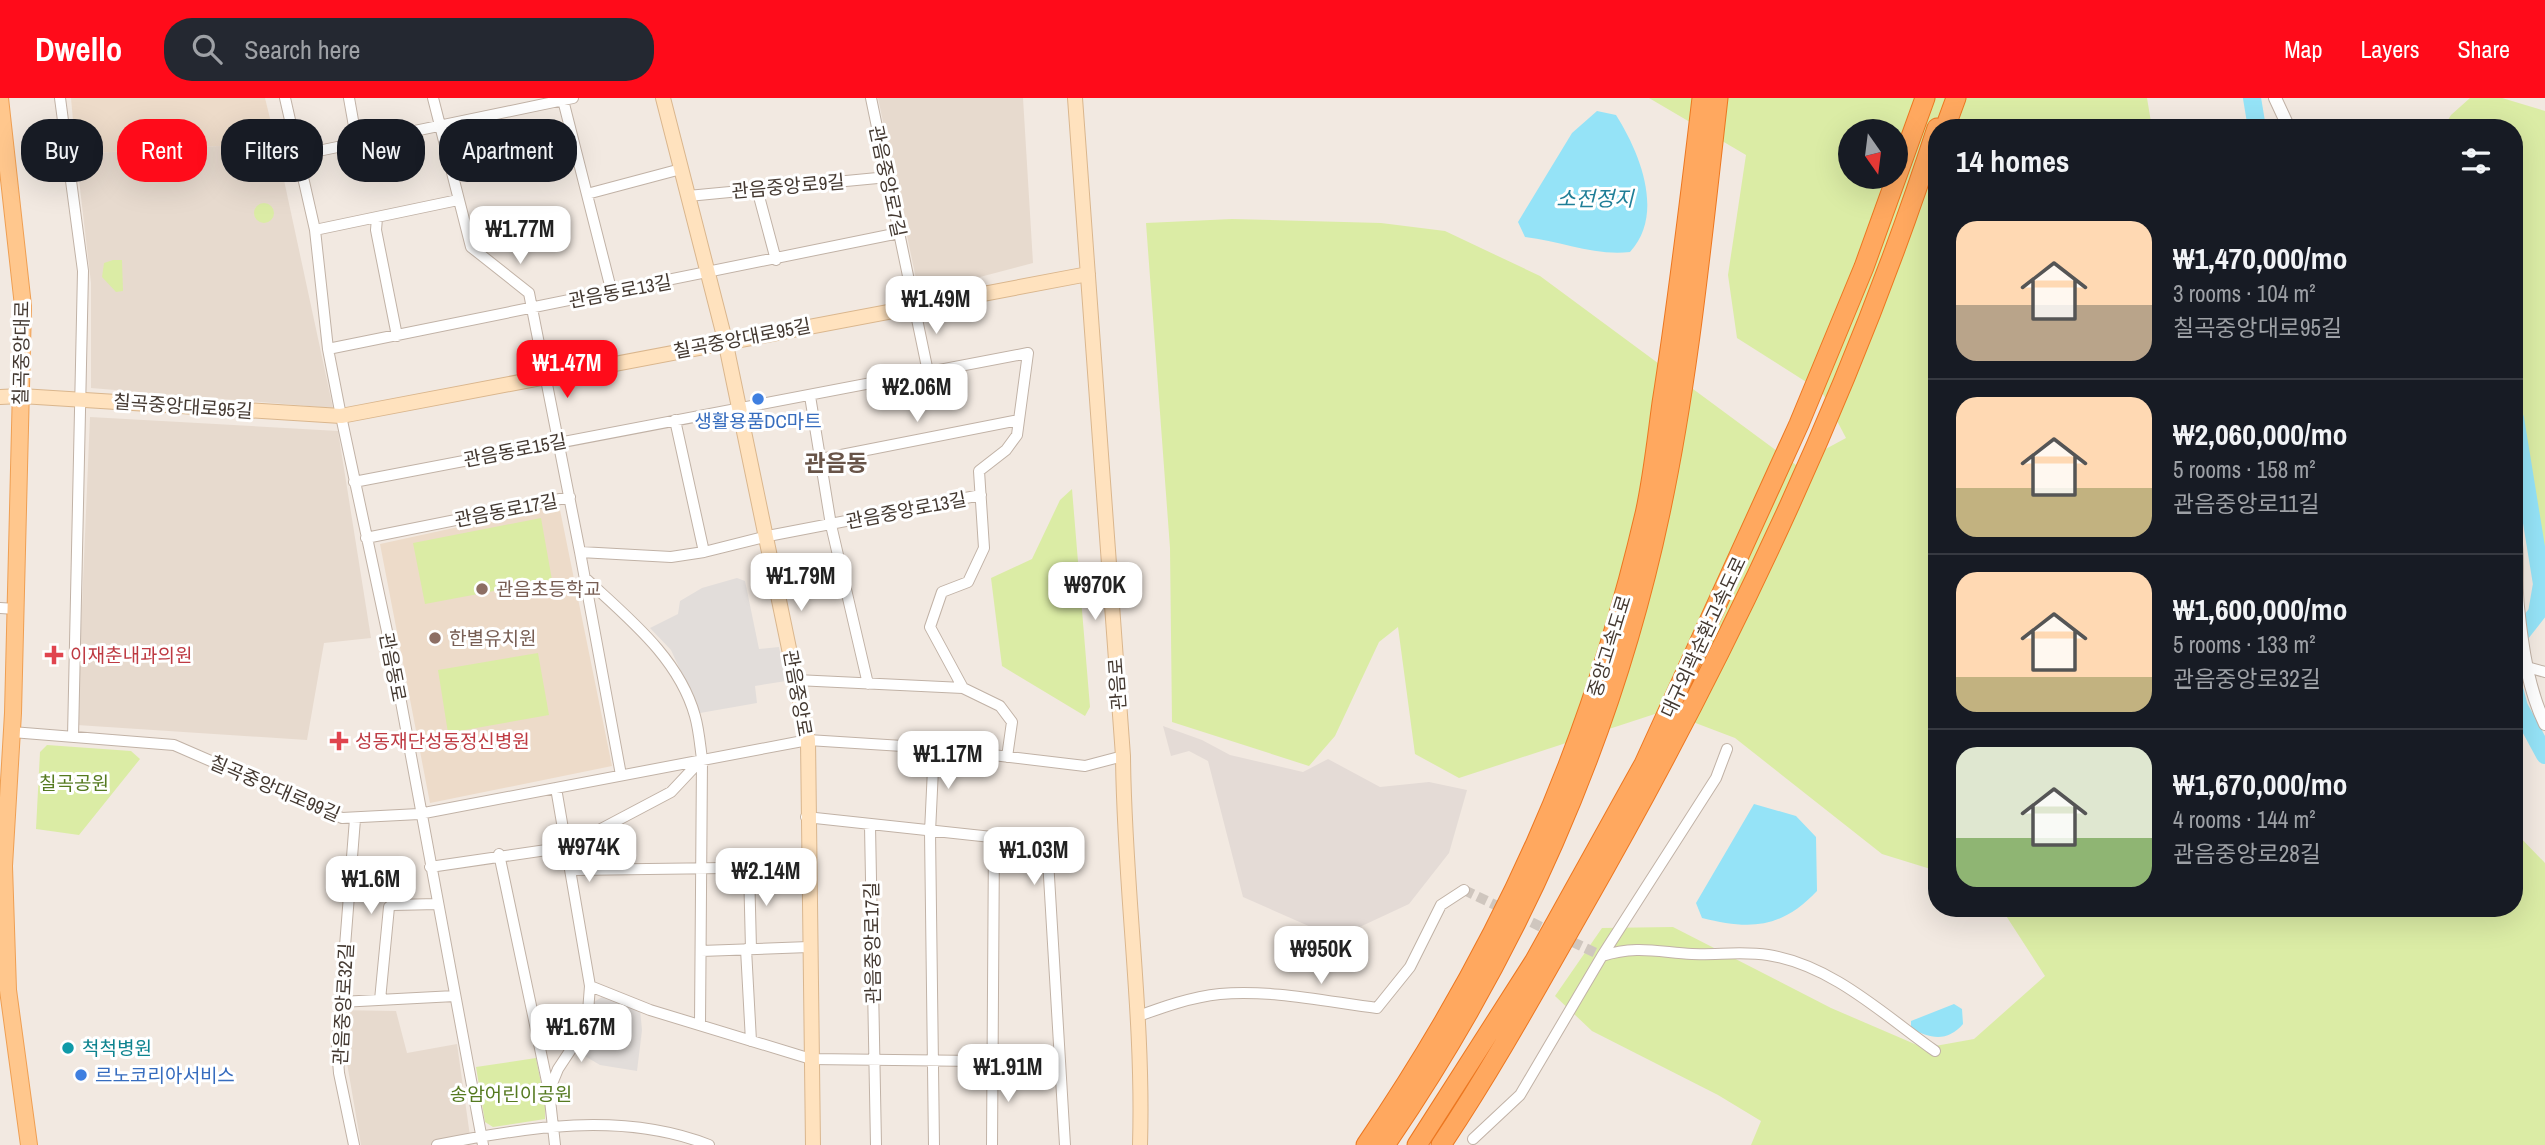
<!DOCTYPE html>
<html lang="en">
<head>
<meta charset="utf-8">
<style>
  body { margin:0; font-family:"Archivo Narrow","Noto Sans KR",sans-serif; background:#242831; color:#f1f3f6; height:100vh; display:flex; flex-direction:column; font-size:26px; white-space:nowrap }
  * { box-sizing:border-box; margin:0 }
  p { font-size:23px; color:#9ea1a6 }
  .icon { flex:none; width:38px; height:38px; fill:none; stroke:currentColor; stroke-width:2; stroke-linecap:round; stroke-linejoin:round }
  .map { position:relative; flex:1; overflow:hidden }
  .side { position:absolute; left:1928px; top:21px; width:595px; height:798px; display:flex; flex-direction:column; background:#171b24; border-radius:28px; box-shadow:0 7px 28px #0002 }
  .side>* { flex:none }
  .top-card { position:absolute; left:21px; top:21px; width:665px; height:63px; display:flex; gap:14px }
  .needle { width:46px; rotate:166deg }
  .controls { position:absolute; left:1838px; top:21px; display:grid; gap:14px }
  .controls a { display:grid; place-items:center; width:70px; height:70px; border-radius:50%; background:#171b24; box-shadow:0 7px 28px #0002; font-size:35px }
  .price { position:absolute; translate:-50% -60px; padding:0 16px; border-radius:14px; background:#fff; color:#222; font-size:23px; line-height:46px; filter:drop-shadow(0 2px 4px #0008) }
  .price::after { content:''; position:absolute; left:50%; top:42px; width:21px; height:16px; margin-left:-10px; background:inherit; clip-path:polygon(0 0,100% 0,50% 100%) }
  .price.current { background:#ff0b1a; color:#fff }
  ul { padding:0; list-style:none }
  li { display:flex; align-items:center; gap:21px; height:175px; padding:0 28px }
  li+li { border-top:2px solid #363941 }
  li span { display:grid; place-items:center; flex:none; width:196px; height:140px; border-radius:21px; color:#555 }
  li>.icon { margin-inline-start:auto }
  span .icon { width:84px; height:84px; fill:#fffc; stroke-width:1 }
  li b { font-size:30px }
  h2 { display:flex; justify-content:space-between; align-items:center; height:84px; padding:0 28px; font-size:30px }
  .chip { padding:0 24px; border-radius:28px; background:#171b24; box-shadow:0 7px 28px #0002; font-size:24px; line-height:63px }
  .chip.current { background:#ff0b1a; color:#fff }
  header { display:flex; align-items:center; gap:42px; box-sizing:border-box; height:98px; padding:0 35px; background:#ff0b1a; color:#fff }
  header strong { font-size:33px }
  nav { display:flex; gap:38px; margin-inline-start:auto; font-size:24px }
  .search { width:490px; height:63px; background:#242831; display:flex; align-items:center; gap:18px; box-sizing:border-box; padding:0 24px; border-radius:28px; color:#9ea1a6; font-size:26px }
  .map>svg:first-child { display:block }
  .residential { fill:#e7dace }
  .industrial { fill:#e4dbd6 }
  .education { fill:#eddbc9 }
  .green { fill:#dbeca5; fill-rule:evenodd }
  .parking { fill:#e2ddda }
  .water { fill:#95e3f7 }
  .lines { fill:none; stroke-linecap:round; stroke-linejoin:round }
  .river { stroke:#95e3f7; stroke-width:18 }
  .minor-tunnel { stroke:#cfc6be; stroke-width:10; stroke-dasharray:10 5; stroke-linecap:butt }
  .minor-casing { stroke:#c1b2a6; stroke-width:12 }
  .tertiary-casing { stroke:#c1b2a6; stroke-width:14 }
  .secondary-casing { stroke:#dab68d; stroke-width:16 }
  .primary-casing { stroke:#ef9f53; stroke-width:18 }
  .motorway-casing { stroke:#ec7721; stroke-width:21 }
  .minor { stroke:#fff; stroke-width:10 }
  .tertiary { stroke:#fff; stroke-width:12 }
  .secondary { stroke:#ffe2be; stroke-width:14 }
  .primary { stroke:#ffc78d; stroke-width:16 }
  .motorway { stroke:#ffa85f; stroke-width:19 }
  .shop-dot { fill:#3f7fe0; stroke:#fff; stroke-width:2.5 }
  .education-dot { fill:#8d6e63; stroke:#fff; stroke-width:2.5 }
  .health-dot { fill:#e0444e; stroke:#fff; stroke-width:2.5 }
  .culture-dot { fill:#0f9aa8; stroke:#fff; stroke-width:2.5 }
  .labels { text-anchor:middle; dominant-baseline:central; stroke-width:6; stroke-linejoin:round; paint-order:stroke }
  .street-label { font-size:19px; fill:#443931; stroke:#fff }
  .shop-label { font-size:19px; fill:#366cbe; stroke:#fff }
  .education-label { font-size:19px; fill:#785e54; stroke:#fff; text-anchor:start }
  .health-label { font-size:19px; fill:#be3a42; stroke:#fff; text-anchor:start }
  .park-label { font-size:19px; fill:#557a20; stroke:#fff }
  .culture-label { font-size:19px; fill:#0d838f; stroke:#fff; text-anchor:start }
  .water-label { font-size:21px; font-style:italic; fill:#1f7e97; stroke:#fff }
  .quarter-label { font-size:23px; font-weight:bold; fill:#685448; stroke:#fff }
</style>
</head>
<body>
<header>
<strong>Dwello</strong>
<div class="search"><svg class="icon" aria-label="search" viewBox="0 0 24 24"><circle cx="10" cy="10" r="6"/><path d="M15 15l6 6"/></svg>Search here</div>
<nav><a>Map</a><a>Layers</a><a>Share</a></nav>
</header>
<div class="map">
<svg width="2545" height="1047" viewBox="0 0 2545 1047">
  <rect width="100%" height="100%" fill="#f2e9e1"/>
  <!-- residential -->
  <path class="residential" d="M878,0H1023L1033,165L919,195Z
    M276,45L333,310L91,290V185L76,56Z
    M90,319L338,333L371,540L324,545L307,642L77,627Z
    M338,912L396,913L407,955L457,946L470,1038L434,1047H361Z"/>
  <!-- industrial -->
  <path class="industrial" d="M1163,628L1202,642L1230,657L1303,674L1328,661L1380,689L1429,684L1467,692L1449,755L1409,806L1336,840L1243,799L1208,663L1189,653L1171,658Z"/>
  <!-- education -->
  <path class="education" d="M71,0H265L276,45L76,56Z
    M559,407L612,668L430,705L380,446Z"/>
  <!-- green -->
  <path class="green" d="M1649,0H2147L2152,30H1937V773L1882,756L1735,640L1664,613L1459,680L1415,656L1398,529L1379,544L1335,638L1309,668L1172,624L1170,450L1146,125L1232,121L1381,125L1445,133L1540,178L1796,367L1846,340L1822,294L1737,240L1728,177L1746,57ZM1850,33H1895V79H1850Z
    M2470,0H2502L2545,13V512L2539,442L2515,305V30H2443L2451,17Z
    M254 115a10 10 0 1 1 20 0a10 10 0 1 1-20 0Z
    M113,162H122L123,193L116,194L102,179L104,165Z
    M1072,391L1090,609L1085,618L1002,568L991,480L1032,461L1060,402Z
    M541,420L552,482L425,506L413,445Z
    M538,555L549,617L448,635L438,572Z
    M47,647L131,653L140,661L79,737L36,731L40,654Z
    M2515,734L2545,765V1047H1751L1761,1023L1718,997L1592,933L1555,898L1602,830L1673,829L1831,910L1924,950L1974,941L2045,878L2001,810H2515Z
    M536,960L545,1005V1021L493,1029L485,1024L476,969Z"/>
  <!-- parking -->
  <path class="parking" d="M737,480L745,483L759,551L779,549L786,583L755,588L757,605L700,615L671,552L650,530L678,516L680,503L702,490Z
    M602,899L640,912L642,932L637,973L600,967L578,954L594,928V904Z"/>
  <!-- water -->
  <path class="water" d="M1597,13L1616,17C1640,55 1665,116 1630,154C1594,158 1561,143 1525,139L1518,124L1572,35Z
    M1754,706L1796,718L1816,739L1817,793C1781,831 1750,832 1702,820L1696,805Z
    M1954,906L1962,911L1963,926C1948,944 1930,941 1911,930V923Z"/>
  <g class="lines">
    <!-- river -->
    <path class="river" d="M2252,0L2257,30
      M2515,320L2542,486L2537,515L2515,543
      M2515,594L2519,609L2545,657"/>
    <!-- minor-tunnel -->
    <path class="minor-tunnel" d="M1464,792L1602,858"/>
    <defs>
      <path id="minor" d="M60,0L83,173L73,639
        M285,0L315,132L328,251L341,318L394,566L483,1047
        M349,0L357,45
        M433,0L471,149L529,195L580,454L671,459L704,454L768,438L981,397
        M871,0L928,274
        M563,2L612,195
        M299,57L573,0
        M757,91L776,162
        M587,96L681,71
        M688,98L888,79
        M377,120L376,132L397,238
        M315,132L458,102
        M328,251L899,135
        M810,298L831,427L868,586
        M675,322L704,454
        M821,361L1019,322
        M354,384L1028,255L1017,337L1006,352L979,373L984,450L968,484L942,494L930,529L963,590L1000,608L1012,624L1007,659
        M366,440L570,399
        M580,454L621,677
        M585,480C628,520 679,560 695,618C699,632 700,647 702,661L700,927
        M0,510L16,511
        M2527,569L2545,574
        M796,582L963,590
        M12,634L174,647L342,720L419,716L808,642L934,650L1085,668L1123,658
        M806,719L1047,745L1065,1047
        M870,728L876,1047
        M499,756L549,993
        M430,769L567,749L671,694L702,661
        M749,770L751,851
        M571,772L808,769
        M746,851L751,943
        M701,853L809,849
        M1602,858C1636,847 1658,854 1692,856C1717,857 1744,853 1768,857C1832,867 1884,917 1935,953
        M590,888L650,912L811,961L1060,964
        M380,902L389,809L392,807L438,806
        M340,904L455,898
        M1136,919C1163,909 1191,899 1220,896C1269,891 1329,904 1377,910L1410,869L1441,807L1464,792
        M1473,1041L1520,997L1602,858L1716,680L1727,651
        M354,1047L339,975L337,950L355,721
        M437,1047C526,1029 622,1013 709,1047
        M555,1047L549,993L558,971L587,927L590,888L556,690
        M934,1047L930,734L934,650
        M992,1047L994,740"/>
      <path id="tertiary" d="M2275,0L2289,30
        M2515,438C2519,461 2515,486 2518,509C2522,548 2528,591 2545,626"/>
      <path id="secondary" d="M663,0L725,242L808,642L813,1047
        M1075,0L1123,658C1124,788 1144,917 1140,1047
        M0,299L21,298L341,318L1088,176"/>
      <path id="primary" d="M0,0L23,208L13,615L4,768L8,892L29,1047"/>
      <path id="motorway" d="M1945,30L1956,0
        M1366,1047C1502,847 1590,652 1645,416C1653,380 1657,342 1662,305C1678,204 1690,102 1702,0
        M1385,1047C1516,856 1612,642 1660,415C1689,279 1702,138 1718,0
        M1417,1047L1534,864L1644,666L1799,326L1864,169L1925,0
        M1441,1047C1492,971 1536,891 1581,812C1723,564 1849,302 1937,30"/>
    </defs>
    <!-- minor casing -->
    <use href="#minor" class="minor-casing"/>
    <!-- tertiary casing -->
    <use href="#tertiary" class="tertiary-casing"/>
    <!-- secondary casing -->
    <use href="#secondary" class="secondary-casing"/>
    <!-- primary casing -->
    <use href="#primary" class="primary-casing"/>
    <!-- motorway casing -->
    <use href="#motorway" class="motorway-casing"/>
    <!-- minor -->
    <use href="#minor" class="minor"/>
    <!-- tertiary -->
    <use href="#tertiary" class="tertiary"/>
    <!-- secondary -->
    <use href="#secondary" class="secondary"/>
    <!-- primary -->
    <use href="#primary" class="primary"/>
    <!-- motorway -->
    <use href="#motorway" class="motorway"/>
  </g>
  <!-- markers -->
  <g class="shop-dot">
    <circle cx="758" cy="301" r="7"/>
    <circle cx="81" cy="977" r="7"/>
  </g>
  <g class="education-dot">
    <circle cx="482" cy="491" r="7"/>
    <circle cx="435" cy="540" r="7"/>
  </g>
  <g class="health-dot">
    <path d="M50.5 546.5h7v7h7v7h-7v7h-7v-7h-7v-7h7z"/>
    <path d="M335.5 632.5h7v7h7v7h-7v7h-7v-7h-7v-7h7z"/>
  </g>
  <circle class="culture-dot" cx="68" cy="950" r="7"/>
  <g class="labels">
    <!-- street labels -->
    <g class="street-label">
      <text transform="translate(888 83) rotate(78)">관음중앙로7길</text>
      <text transform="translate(788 88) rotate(-5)">관음중앙로9길</text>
      <text transform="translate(620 193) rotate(-11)">관음동로13길</text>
      <text transform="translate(742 240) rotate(-11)">칠곡중앙대로95길</text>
      <text transform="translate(21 255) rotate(-89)">칠곡중앙대로</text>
      <text transform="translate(183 308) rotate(4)">칠곡중앙대로95길</text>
      <text transform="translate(515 352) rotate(-11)">관음동로15길</text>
      <text transform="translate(506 412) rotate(-11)">관음동로17길</text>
      <text transform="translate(906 412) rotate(-11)">관음중앙로13길</text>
      <text transform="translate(1703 539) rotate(-65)">대구외곽순환고속도로</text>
      <text transform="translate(1609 548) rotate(-73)">중앙고속도로</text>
      <text transform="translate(393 569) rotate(79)">관음동로</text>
      <text transform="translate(1117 586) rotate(-94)">관음로</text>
      <text transform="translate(798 595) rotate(80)">관음중앙로</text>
      <text transform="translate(275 690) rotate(23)">칠곡중앙대로99길</text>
      <text transform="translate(872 845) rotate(-91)">관음중앙로17길</text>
      <text transform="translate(343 906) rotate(-87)">관음중앙로32길</text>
    </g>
    <!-- shop labels -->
    <g class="shop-label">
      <text x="758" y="323">생활용품DC마트</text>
      <text x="95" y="977" text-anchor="start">르노코리아서비스</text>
    </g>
    <!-- education labels -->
    <g class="education-label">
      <text x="496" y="491">관음초등학교</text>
      <text x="449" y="540">한별유치원</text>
    </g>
    <!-- health labels -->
    <g class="health-label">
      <text x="70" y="557">이재춘내과의원</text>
      <text x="355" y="643">성동재단성동정신병원</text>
    </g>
    <!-- park labels -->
    <g class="park-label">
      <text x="74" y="685">칠곡공원</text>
      <text x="511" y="996">송암어린이공원</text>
    </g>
    <!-- culture labels -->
    <g class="culture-label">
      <text x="82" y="950">척척병원</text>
    </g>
    <!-- water labels -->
    <g class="water-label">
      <text x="1595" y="100">소전정지</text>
    </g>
    <!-- quarter labels -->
    <g class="quarter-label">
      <text x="836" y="364">관음동</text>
    </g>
  </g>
</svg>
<div class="controls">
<a><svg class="needle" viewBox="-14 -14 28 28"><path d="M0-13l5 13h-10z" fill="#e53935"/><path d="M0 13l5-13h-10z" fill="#9ea1a6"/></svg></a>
</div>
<b class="price" style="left:520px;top:168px">₩1.77M</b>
<b class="price" style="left:936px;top:238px">₩1.49M</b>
<b class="price current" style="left:567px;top:302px">₩1.47M</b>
<b class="price" style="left:917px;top:326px">₩2.06M</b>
<b class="price" style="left:801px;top:515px">₩1.79M</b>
<b class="price" style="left:1095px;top:524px">₩970K</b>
<b class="price" style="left:948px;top:693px">₩1.17M</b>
<b class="price" style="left:589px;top:786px">₩974K</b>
<b class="price" style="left:1034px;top:789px">₩1.03M</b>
<b class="price" style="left:766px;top:810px">₩2.14M</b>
<b class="price" style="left:371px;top:818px">₩1.6M</b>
<b class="price" style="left:1321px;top:888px">₩950K</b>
<b class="price" style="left:581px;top:966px">₩1.67M</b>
<b class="price" style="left:1008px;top:1006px">₩1.91M</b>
<div class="top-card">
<a class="chip">Buy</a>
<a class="chip current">Rent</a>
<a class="chip">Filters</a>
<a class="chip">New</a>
<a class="chip">Apartment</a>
</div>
<section class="side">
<h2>14 homes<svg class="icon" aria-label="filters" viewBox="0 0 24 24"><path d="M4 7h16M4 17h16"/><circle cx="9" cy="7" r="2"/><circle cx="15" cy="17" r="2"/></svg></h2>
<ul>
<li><span style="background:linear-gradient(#ffd9b3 60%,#b9a48a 0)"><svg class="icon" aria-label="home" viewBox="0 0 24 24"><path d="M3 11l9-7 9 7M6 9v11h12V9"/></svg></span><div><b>₩1,470,000/mo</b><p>3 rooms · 104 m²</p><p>칠곡중앙대로95길</p></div></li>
<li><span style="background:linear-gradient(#ffd9b3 65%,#c2b280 0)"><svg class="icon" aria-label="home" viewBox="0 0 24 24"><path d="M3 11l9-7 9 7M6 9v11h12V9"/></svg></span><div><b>₩2,060,000/mo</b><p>5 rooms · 158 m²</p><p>관음중앙로11길</p></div></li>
<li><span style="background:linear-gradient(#ffd9b3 75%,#c2b280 0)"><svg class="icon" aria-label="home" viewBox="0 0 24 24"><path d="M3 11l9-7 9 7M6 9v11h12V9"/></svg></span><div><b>₩1,600,000/mo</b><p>5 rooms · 133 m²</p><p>관음중앙로32길</p></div></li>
<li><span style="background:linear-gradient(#dfe7d0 65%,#8fb573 0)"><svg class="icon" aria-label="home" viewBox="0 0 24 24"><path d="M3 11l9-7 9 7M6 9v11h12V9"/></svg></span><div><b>₩1,670,000/mo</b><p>4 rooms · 144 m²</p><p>관음중앙로28길</p></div></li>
</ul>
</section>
</div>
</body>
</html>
